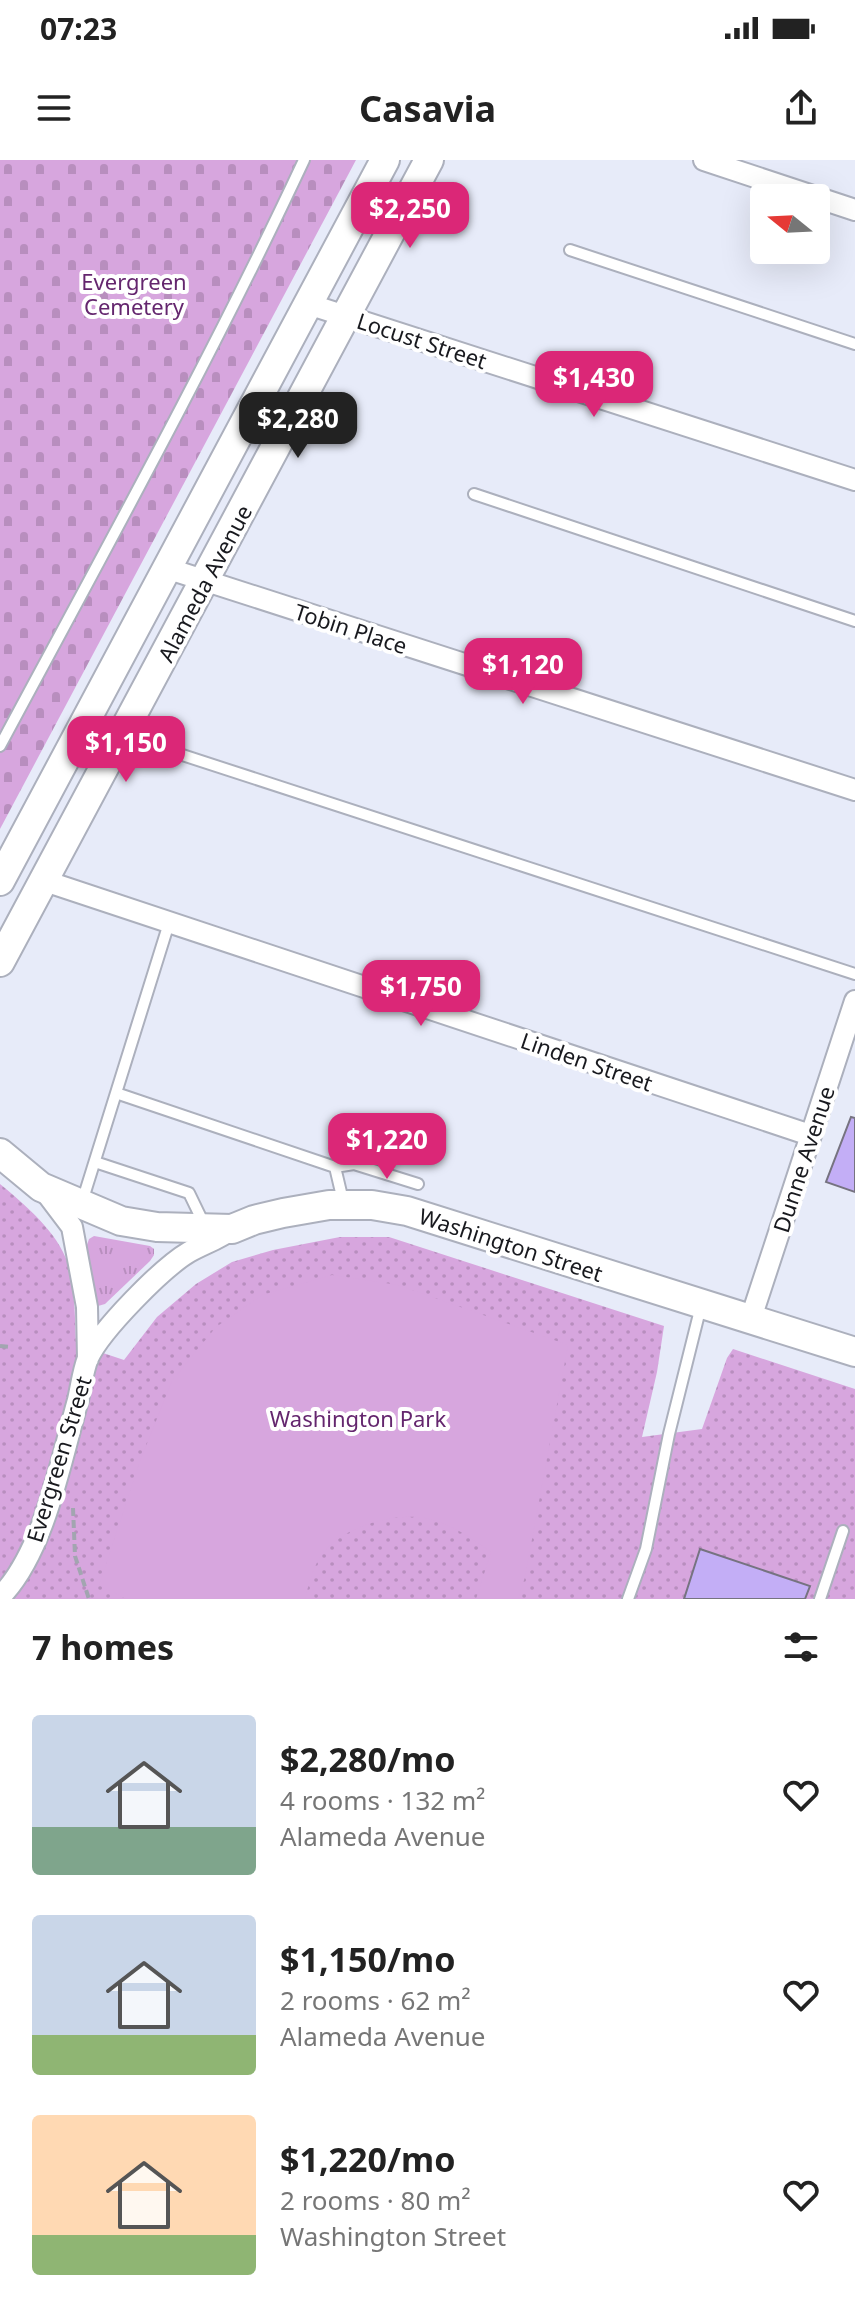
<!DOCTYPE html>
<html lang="en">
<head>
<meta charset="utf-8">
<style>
  body { margin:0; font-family:"Noto Sans",sans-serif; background:#f6f6f6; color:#222; height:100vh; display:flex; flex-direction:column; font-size:30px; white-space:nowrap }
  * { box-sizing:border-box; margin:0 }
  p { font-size:26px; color:#767676 }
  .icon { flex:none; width:44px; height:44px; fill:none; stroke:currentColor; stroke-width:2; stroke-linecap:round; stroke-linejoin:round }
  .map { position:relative; height:1439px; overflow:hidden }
  .details { display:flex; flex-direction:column; background:#fff; flex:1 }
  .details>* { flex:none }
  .needle { width:52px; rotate:288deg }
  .controls { position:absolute; left:750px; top:24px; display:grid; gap:16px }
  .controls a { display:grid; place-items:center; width:80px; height:80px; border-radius:8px; background:#fff; box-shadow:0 8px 32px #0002; font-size:40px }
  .price { position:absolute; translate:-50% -68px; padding:0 18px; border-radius:16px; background:#db2777; color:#fff; font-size:26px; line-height:52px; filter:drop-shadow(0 2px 4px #0008) }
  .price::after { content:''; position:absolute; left:50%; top:48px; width:24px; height:18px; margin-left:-12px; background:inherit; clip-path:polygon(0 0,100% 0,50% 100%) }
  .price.selected { background:#222; color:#fff }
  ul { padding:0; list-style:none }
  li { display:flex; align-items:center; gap:24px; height:200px; padding:0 32px }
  li span { display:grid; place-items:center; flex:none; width:224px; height:160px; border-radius:8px; color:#555 }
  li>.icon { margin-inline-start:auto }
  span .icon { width:96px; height:96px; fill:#fffc; stroke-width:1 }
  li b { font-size:34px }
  h2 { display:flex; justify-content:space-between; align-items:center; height:96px; padding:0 32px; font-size:34px }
  .status { display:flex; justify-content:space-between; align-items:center; height:56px; padding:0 40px; background:#fff; direction:ltr }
  .status svg { height:22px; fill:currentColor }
  header { display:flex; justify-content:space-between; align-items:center; height:104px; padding:0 32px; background:#fff; font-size:36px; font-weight:700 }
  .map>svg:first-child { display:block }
  .grass { fill:url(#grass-tufts) }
  .cemetery { fill:url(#cemetery-stones) }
  .park { fill:url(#park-dots) }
  .pitch { fill:#d7a6de }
  .building { fill:#c3aef6; stroke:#767380; stroke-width:2 }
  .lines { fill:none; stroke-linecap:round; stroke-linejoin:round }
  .lane-casing { stroke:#acb0bd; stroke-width:14 }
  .street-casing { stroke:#acb0bd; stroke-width:24 }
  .secondary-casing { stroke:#acb0bd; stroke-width:32 }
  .path { stroke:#a2a5b0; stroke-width:4; stroke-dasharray:8 4; stroke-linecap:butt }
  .lane { stroke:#fff; stroke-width:10 }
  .street { stroke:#fff; stroke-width:20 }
  .secondary { stroke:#fff; stroke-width:28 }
  .labels { text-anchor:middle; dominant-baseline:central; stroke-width:8; stroke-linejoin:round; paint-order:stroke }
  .park-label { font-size:22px; fill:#64266e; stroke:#fff }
  .street-label { font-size:22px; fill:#18191e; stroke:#fff }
</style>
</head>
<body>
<div class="status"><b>07:23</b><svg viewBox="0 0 49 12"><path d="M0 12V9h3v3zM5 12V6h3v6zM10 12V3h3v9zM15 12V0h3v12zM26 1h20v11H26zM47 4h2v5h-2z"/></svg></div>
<header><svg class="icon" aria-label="menu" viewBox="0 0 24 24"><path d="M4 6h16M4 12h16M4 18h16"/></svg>Casavia<svg class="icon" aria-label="share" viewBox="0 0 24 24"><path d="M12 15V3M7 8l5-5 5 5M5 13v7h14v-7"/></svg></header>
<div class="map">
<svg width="855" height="1439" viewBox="0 0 855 1439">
  <defs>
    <pattern id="grass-tufts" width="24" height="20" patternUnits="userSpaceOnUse" patternTransform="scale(2)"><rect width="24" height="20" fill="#d7a6de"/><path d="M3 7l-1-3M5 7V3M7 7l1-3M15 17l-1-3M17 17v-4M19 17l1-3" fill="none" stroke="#b88ebe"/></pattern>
    <pattern id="cemetery-stones" width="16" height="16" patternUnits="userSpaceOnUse" patternTransform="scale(2)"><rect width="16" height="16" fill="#d7a6de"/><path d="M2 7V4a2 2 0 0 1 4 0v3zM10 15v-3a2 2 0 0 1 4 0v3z" fill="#b88ebe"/></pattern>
    <pattern id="park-dots" width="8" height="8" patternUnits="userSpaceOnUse" patternTransform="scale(2)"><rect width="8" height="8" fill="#d7a6de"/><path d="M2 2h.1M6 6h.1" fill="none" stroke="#b88ebe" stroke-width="1.8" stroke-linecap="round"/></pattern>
  </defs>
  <rect width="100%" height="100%" fill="#e7ebf9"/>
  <!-- grass -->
  <path class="grass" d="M94,1076L150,1086L154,1089V1095L150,1101L105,1144L98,1146L93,1142L87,1085L89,1079Z"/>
  <!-- cemetery -->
  <path class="cemetery" d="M0,0H356L0,669Z"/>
  <!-- park -->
  <path class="park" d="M0,1024C24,1044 58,1072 68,1104C75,1130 75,1158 76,1184L124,1200L157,1157L196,1124L232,1102L273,1090L340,1077H389L664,1166L657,1212L642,1277L702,1269L727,1198L733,1189L855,1229V1439H0Z"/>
  <!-- pitch -->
  <path class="pitch" d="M332,1115L398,1125L568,1185L525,1417L518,1439H476L491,1392C470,1377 450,1363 425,1358C394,1352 343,1367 323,1393C313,1406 309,1423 305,1439H126L99,1425L140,1301L172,1221L216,1167L262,1135Z"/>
  <!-- building -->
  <path class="building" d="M851,957L855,958V1032L826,1022Z
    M700,1389L810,1426L805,1439H684Z"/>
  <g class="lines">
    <defs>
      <path id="lane" d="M570,90L855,184
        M474,334L855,461
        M124,576L855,814
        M0,586C104,392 211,199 304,0
        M116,933L335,1007L344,1045
        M95,1002L189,1033L204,1064
        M335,1007L354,1004L418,1024
        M82,1042L169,763
        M628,1439L646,1389L669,1274L701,1146
        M820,1439L843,1371"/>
      <path id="street" d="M704,0L855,50
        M308,144L855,320
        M166,408L855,630
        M45,721L810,975
        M44,1030L72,1067L87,1147L88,1199
        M751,1158L855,841
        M0,1437C44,1393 61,1300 78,1240C81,1227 83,1210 88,1198C101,1170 162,1108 189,1092C203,1084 219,1079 232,1069"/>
      <path id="secondary" d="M0,721L385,0
        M0,802L429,0
        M0,993L41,1027L121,1061L157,1067L232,1069L254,1060L283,1053L329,1045H372L407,1051L855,1192"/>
    </defs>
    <!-- lane casing -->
    <use href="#lane" class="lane-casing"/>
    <!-- street casing -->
    <use href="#street" class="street-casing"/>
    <!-- secondary casing -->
    <use href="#secondary" class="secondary-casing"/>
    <!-- path -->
    <path class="path" d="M0,1186L10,1187
      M73,1348L75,1396L89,1439"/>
    <!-- lane -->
    <use href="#lane" class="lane"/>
    <!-- street -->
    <use href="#street" class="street"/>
    <!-- secondary -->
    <use href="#secondary" class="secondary"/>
  </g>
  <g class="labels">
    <!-- park labels -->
    <g class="park-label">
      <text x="134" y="121">Evergreen<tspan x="134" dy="25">Cemetery</tspan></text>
      <text x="358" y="1258">Washington Park</text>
    </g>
    <!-- street labels -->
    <g class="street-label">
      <text transform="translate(422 180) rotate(18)">Locust Street</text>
      <text transform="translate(204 423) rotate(-62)">Alameda Avenue</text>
      <text transform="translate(351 468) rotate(18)">Tobin Place</text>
      <text transform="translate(587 901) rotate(19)">Linden Street</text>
      <text transform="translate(803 999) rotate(-72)">Dunne Avenue</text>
      <text transform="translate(511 1084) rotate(18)">Washington Street</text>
      <text transform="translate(58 1299) rotate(-73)">Evergreen Street</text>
    </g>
  </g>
</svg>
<div class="controls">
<a><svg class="needle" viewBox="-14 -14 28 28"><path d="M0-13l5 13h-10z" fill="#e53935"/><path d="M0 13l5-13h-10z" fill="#767676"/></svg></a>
</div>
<b class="price" style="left:410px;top:90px">$2,250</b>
<b class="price" style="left:594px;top:259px">$1,430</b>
<b class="price selected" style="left:298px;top:300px">$2,280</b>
<b class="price" style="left:523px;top:546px">$1,120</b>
<b class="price" style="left:126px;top:624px">$1,150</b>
<b class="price" style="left:421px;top:868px">$1,750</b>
<b class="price" style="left:387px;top:1021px">$1,220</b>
</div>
<section class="details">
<h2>7 homes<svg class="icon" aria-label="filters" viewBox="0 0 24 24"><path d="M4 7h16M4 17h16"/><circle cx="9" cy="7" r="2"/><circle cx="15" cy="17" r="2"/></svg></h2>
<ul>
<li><span style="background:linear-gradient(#c9d6e8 70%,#7fa58c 0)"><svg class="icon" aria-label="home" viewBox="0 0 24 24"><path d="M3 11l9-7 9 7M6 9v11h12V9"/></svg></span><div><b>$2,280/mo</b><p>4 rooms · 132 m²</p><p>Alameda Avenue</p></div><svg class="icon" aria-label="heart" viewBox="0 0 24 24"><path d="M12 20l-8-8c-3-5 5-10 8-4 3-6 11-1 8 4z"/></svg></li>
<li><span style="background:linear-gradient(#c9d6e8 75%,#8fb573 0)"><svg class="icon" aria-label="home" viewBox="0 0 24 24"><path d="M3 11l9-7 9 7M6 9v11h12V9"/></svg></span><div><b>$1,150/mo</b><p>2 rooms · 62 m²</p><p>Alameda Avenue</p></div><svg class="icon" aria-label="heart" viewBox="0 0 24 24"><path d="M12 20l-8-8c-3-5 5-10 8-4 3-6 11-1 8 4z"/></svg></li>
<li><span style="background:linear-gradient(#ffd9b3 75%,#8fb573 0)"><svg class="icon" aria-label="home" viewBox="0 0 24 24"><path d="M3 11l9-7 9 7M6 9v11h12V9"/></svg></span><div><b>$1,220/mo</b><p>2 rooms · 80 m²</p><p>Washington Street</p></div><svg class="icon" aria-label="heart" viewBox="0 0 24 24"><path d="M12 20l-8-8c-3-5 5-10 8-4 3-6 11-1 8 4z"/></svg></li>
</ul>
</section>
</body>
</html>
